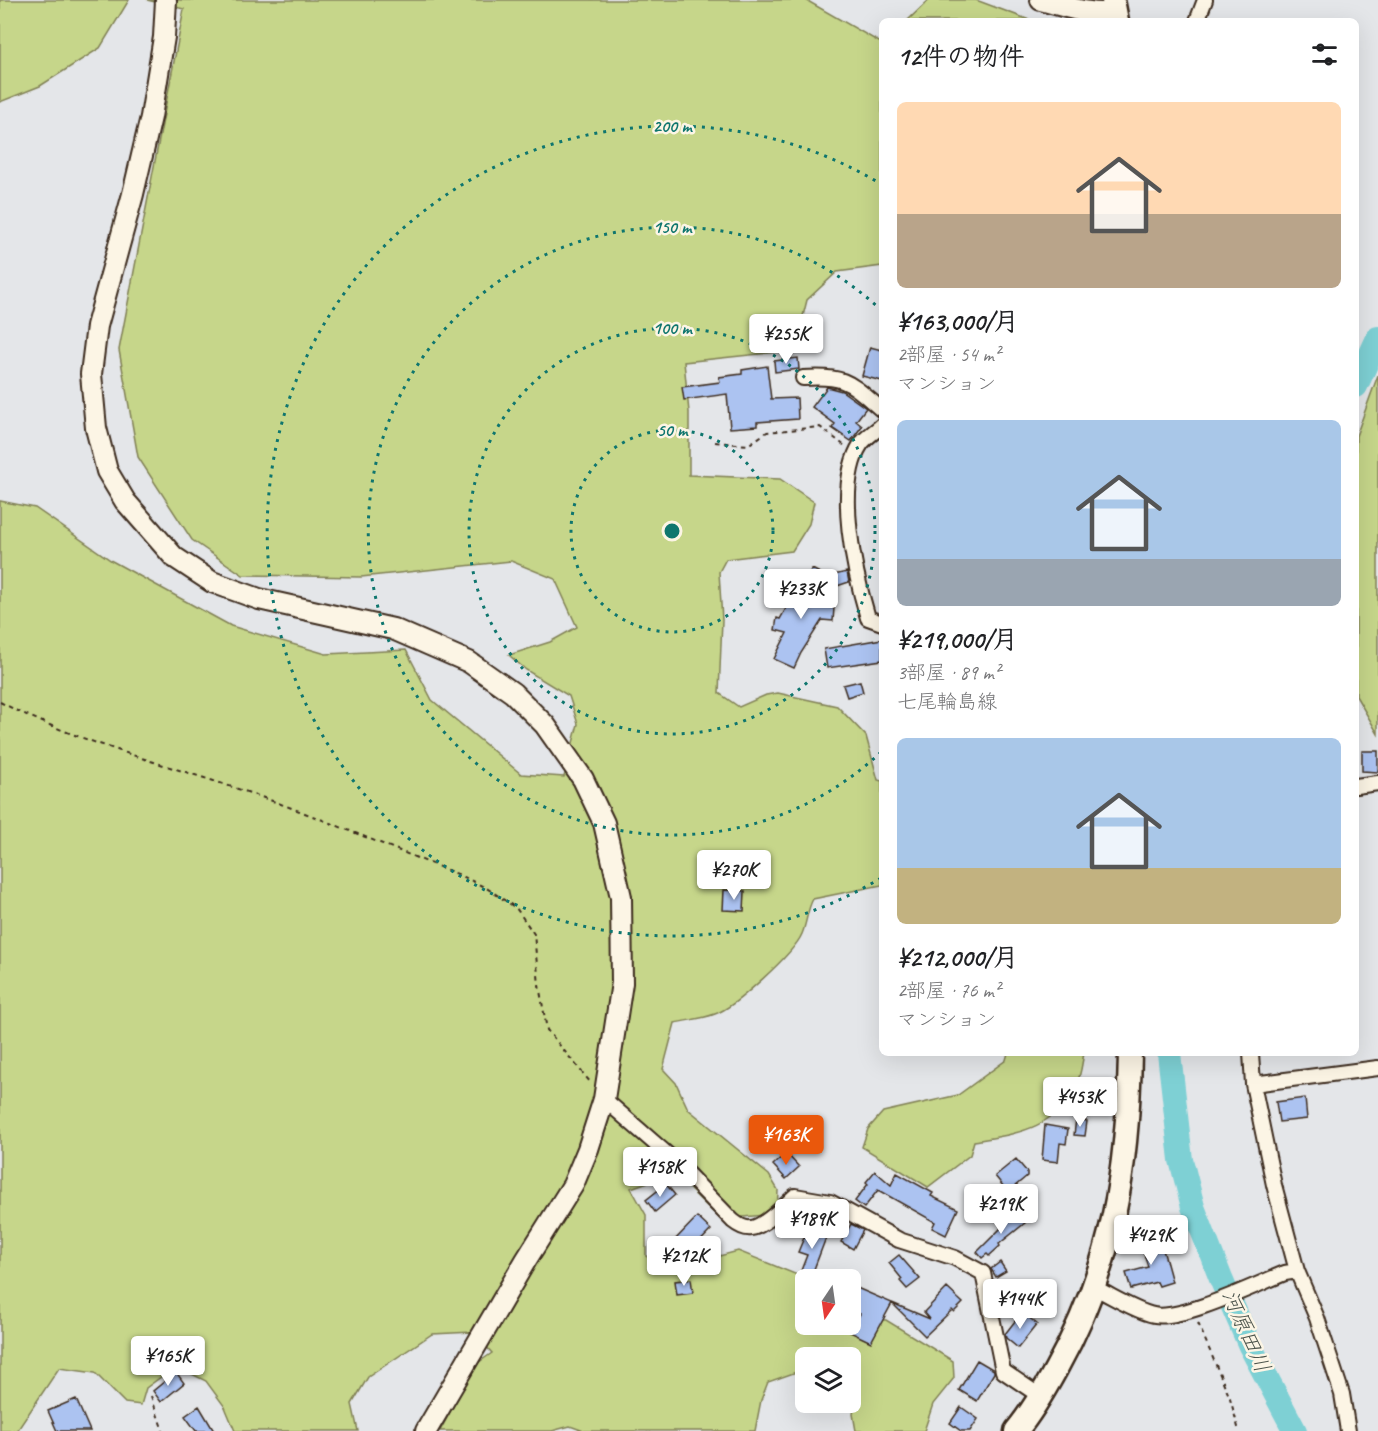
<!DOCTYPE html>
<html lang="ja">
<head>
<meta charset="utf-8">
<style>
  body { margin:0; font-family:Caveat,"Klee One",sans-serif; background:#f6f6f6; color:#202124; height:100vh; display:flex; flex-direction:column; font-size:22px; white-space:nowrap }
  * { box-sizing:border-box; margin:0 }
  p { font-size:20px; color:#757577 }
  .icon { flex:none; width:33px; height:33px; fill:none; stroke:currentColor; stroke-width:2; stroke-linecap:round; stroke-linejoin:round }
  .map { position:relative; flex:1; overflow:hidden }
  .sheet { position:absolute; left:879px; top:18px; width:480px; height:1038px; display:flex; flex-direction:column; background:#fff; border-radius:9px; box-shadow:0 6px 24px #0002 }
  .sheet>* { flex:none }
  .needle { width:39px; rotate:193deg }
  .fabs { position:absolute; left:795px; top:1269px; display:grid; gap:12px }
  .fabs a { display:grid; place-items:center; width:66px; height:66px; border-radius:9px; background:#fff; box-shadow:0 6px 24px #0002; font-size:30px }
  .price { position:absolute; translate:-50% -51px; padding:0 14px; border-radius:6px; background:#fff; color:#222; font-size:20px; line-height:39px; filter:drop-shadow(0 2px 3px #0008) }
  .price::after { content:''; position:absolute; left:50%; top:36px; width:18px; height:14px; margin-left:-9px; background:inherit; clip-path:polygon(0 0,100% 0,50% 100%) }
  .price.active { background:#ea580c; color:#fff }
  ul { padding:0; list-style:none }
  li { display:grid; align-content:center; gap:12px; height:318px; padding:0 18px }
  li span { display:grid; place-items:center; height:186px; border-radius:9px; color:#555 }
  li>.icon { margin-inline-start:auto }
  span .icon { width:108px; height:108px; fill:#fffc; stroke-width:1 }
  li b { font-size:26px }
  h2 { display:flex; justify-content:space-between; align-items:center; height:72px; padding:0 18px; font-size:26px }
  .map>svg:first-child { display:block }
  .green { fill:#c6d68a; stroke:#808054; stroke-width:1.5 }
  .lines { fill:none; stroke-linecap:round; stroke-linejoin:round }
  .river { stroke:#7ed0d4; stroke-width:24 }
  .building { fill:#acc3f1; stroke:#3b2a1e; stroke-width:1.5 }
  .street-casing { stroke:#3b2a1e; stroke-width:18 }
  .secondary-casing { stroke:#3b2a1e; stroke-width:24 }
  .primary-casing { stroke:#3b2a1e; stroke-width:27 }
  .path { stroke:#3b2a1e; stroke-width:2; stroke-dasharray:4.5 4.5; stroke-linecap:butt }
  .street { stroke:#fcf5e5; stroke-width:14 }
  .secondary { stroke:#fcf5e5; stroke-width:20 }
  .primary { stroke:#fcf5e5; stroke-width:22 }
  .ring { fill:none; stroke:#0f766e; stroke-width:3; stroke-dasharray:3 6 }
  .labels { text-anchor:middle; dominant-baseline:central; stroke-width:5; stroke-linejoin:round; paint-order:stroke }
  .water-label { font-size:22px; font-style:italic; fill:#4c544c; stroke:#fcf5e5 }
  .centre { fill:#0f766e; stroke:#fcf5e5; stroke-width:3 }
  .ring-label { font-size:18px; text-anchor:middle; font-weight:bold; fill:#0f766e; stroke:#fcf5e5; stroke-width:5; stroke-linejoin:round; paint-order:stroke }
</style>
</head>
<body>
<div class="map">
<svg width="1378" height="1431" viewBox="0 0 1378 1431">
  <rect width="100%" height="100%" fill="#e4e6e9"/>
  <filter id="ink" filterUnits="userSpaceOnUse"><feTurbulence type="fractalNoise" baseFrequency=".0167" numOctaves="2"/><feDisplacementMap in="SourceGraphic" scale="12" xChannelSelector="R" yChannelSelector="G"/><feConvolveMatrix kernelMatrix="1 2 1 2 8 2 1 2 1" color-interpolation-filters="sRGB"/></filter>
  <g filter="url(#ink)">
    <!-- green -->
    <path class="green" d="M0,0H129L100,48L40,86L0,102Z
      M147,0H806L879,42L882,41V266L837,272L807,300L796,344L777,352L684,362L689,412V475L780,479L814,502L809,524L792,551L726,559L719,572L722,620L719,693L739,707L766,695L778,693L837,706L866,736L878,780L882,781V885L813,899C807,910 807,922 802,934C794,953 734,1008 715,1014C702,1019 688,1020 675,1023L663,1069L676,1083L688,1109L769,1175L778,1190L777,1214L720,1219L673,1173L631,1188L646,1215V1256L667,1270L738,1251L800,1276L805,1284L806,1324H850L851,1317L859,1319L886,1320L953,1361L954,1378L933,1404L924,1431H856L853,1414L859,1385L851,1379L850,1358H806L805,1369L768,1382L761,1400L755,1431H584L570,1426L552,1431H440L475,1365L492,1353L473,1332L432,1334L368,1377L352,1404L358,1431H235L225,1407L206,1381L176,1366L146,1388L141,1405L125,1403L95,1373L59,1368L17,1431H0V501L35,508L112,561L231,626L326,654L406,650L432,700L521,774L564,777L578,724L569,696L526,670L509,655L550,642L577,627L555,579L511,561L361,577L243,575L192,540L138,457L119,350L184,9Z
      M929,0H976L1032,21H907Z
      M1378,375V734L1356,696V436Z
      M1008,1053H1084C1082,1063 1081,1076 1076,1085C1053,1130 1019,1133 974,1141L970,1155L928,1187L862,1147L868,1129L883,1112L958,1095L1006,1060Z"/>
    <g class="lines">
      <!-- river -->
      <path class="river" d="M1356,386L1378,338
        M1169,1053L1181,1160L1193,1207L1221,1279L1250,1346L1295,1431"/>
    </g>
    <!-- building -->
    <path class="building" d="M870,347L882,350V381L862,376Z
      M798,358L799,369L775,372L774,361Z
      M767,366L771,399L797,398L798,419L757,422V426L730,428L727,394L684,400L682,387L720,382L719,377L742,374V370Z
      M827,387L842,391L866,408L856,421L862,426L851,441L832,428L835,424L812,407Z
      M812,569L824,575L812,596L821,601L818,606L834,608L833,621L822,620L801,653L794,668L774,659L787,633L775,630L777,618L780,619L801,582L804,584Z
      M847,572L849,582L837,586L834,575Z
      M882,639V660L827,668L824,649Z
      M860,681L863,692L847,697L843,685Z
      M1362,751H1378V772L1362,771Z
      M724,890L745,891L744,911L723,910Z
      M1305,1098L1307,1119L1279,1122L1276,1102Z
      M1076,1119L1087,1121L1085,1136L1074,1135Z
      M1045,1125L1068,1129L1066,1144L1060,1143L1058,1162L1042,1160Z
      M786,1153L799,1167L786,1179L773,1165Z
      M1016,1159L1027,1172V1176L1008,1192L995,1176Z
      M875,1171L891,1185L897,1173L933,1193L931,1196L958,1209L946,1235L932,1228L935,1222L878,1190L864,1208L855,1201L868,1184L866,1182Z
      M666,1184L675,1195L655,1212L646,1200Z
      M1017,1213L1025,1223L999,1244L1000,1246L989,1256L987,1254L982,1258L977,1252L1001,1228L1000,1226Z
      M697,1217L711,1230L687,1255L673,1242Z
      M851,1224L863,1230L853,1249L841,1242Z
      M808,1228L827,1235L811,1277L800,1273L807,1255L798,1252Z
      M1159,1235L1172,1282L1159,1286L1157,1282L1131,1289L1126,1273L1148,1267L1140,1241Z
      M899,1255L920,1279L907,1289L900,1281L902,1279L889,1263Z
      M1000,1262L1006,1271L996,1277L991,1269Z
      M691,1279L693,1293L677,1295L675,1281Z
      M850,1285L892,1303L871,1342L850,1332L860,1314L850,1311Z
      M947,1288L963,1303L954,1312L952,1310L925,1336L892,1303L930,1319L924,1312Z
      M1022,1312L1037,1324L1018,1348L1006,1338L1005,1334Z
      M977,1360L994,1370V1373L977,1401L959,1390Z
      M176,1372L184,1383L161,1402L153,1391Z
      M76,1399L90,1431H57L48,1411Z
      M199,1406L214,1431H196L185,1416Z
      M961,1407L978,1419L970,1431H961L950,1423Z"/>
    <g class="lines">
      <defs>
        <path id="street" d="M1197,21L1205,0
          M803,378C847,375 850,383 882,410
          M882,425C876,431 866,437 861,444C834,485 855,574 868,618L882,623
          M1356,786L1378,783
          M1251,1053L1253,1084L1274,1185L1297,1271L1317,1318L1342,1394L1348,1431
          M1253,1084L1378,1068
          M604,1099L675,1161L733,1221C738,1225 744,1229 751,1228C764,1227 785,1205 795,1196L830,1202L899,1240L955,1258L983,1273L1003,1371L1040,1396
          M1095,1288C1112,1296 1135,1311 1154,1315C1181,1321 1257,1284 1285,1273L1297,1271"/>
        <path id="secondary" d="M166,0L164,37L151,117L133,194L97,326L91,374L96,428L107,471L125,501L174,557L212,582L259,599L393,629L469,662L513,693L545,725L583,779L604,823L621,897L622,983L604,1099L588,1149L573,1185L526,1260L426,1431
          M1041,0C1066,7 1089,15 1115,13"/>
        <path id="primary" d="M1113,0L1117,21
          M1016,1431C1032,1412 1044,1391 1056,1369C1113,1267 1128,1169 1130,1053"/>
      </defs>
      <!-- street casing -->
      <use href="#street" class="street-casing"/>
      <!-- secondary casing -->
      <use href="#secondary" class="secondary-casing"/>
      <!-- primary casing -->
      <use href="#primary" class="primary-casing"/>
      <!-- path -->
      <path class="path" d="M715,442L748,445L767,432L820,427L845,446
        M0,702C75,741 155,761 235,788C311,813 385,846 460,875L488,889L516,908L534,934L539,985L547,1030L591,1083
        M1198,1323L1230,1398L1239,1431
        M151,1396L163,1431"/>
      <!-- street -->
      <use href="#street" class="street"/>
      <!-- secondary -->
      <use href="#secondary" class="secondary"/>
      <!-- primary -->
      <use href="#primary" class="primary"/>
    </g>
  </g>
  <!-- distance rings -->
  <g class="ring">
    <circle cx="672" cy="531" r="101"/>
    <circle cx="672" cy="531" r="203"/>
    <path d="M881 752A304 304 0 1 1 881 310"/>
    <path d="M881 878A405 405 0 1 1 881 184"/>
  </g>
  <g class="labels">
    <!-- water labels -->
    <g class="water-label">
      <text transform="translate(1246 1331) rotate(66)">河原田川</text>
    </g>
  </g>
  <circle cx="672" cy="531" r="9" class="centre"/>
  <g class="ring-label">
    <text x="672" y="132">200 m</text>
    <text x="672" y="233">150 m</text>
    <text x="672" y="334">100 m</text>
    <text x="672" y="436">50 m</text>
  </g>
</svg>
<div class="fabs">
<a><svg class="needle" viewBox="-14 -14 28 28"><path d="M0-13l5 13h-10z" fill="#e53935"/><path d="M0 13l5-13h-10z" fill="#757577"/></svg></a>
<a><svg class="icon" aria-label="layers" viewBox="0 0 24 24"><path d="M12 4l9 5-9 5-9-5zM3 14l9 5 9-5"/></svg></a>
</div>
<b class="price" style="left:786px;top:365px">¥255K</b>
<b class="price" style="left:801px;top:620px">¥233K</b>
<b class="price" style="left:734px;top:901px">¥270K</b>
<b class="price" style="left:1080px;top:1128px">¥453K</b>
<b class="price active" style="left:786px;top:1166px">¥163K</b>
<b class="price" style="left:660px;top:1198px">¥158K</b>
<b class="price" style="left:1001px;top:1235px">¥219K</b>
<b class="price" style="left:812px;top:1250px">¥189K</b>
<b class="price" style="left:1151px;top:1266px">¥429K</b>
<b class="price" style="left:684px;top:1287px">¥212K</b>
<b class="price" style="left:1020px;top:1330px">¥144K</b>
<b class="price" style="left:168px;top:1387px">¥165K</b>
<section class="sheet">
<h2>12件の物件<svg class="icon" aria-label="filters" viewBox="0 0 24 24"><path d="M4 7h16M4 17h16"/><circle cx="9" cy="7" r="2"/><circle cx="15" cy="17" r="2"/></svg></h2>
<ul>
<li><span style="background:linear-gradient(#ffd9b3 60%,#b9a48a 0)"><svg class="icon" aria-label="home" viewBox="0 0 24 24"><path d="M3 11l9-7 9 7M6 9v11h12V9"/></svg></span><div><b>¥163,000/月</b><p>2部屋 · 54 m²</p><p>マンション</p></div></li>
<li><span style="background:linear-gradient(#a9c7e8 75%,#9aa5b1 0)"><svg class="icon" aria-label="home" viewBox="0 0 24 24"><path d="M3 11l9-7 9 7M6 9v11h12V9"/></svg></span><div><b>¥219,000/月</b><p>3部屋 · 89 m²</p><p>七尾輪島線</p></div></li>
<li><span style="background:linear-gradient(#a9c7e8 70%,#c2b280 0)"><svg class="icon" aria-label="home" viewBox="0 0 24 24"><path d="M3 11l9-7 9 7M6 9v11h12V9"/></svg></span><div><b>¥212,000/月</b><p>2部屋 · 76 m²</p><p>マンション</p></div></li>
</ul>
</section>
</div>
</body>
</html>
